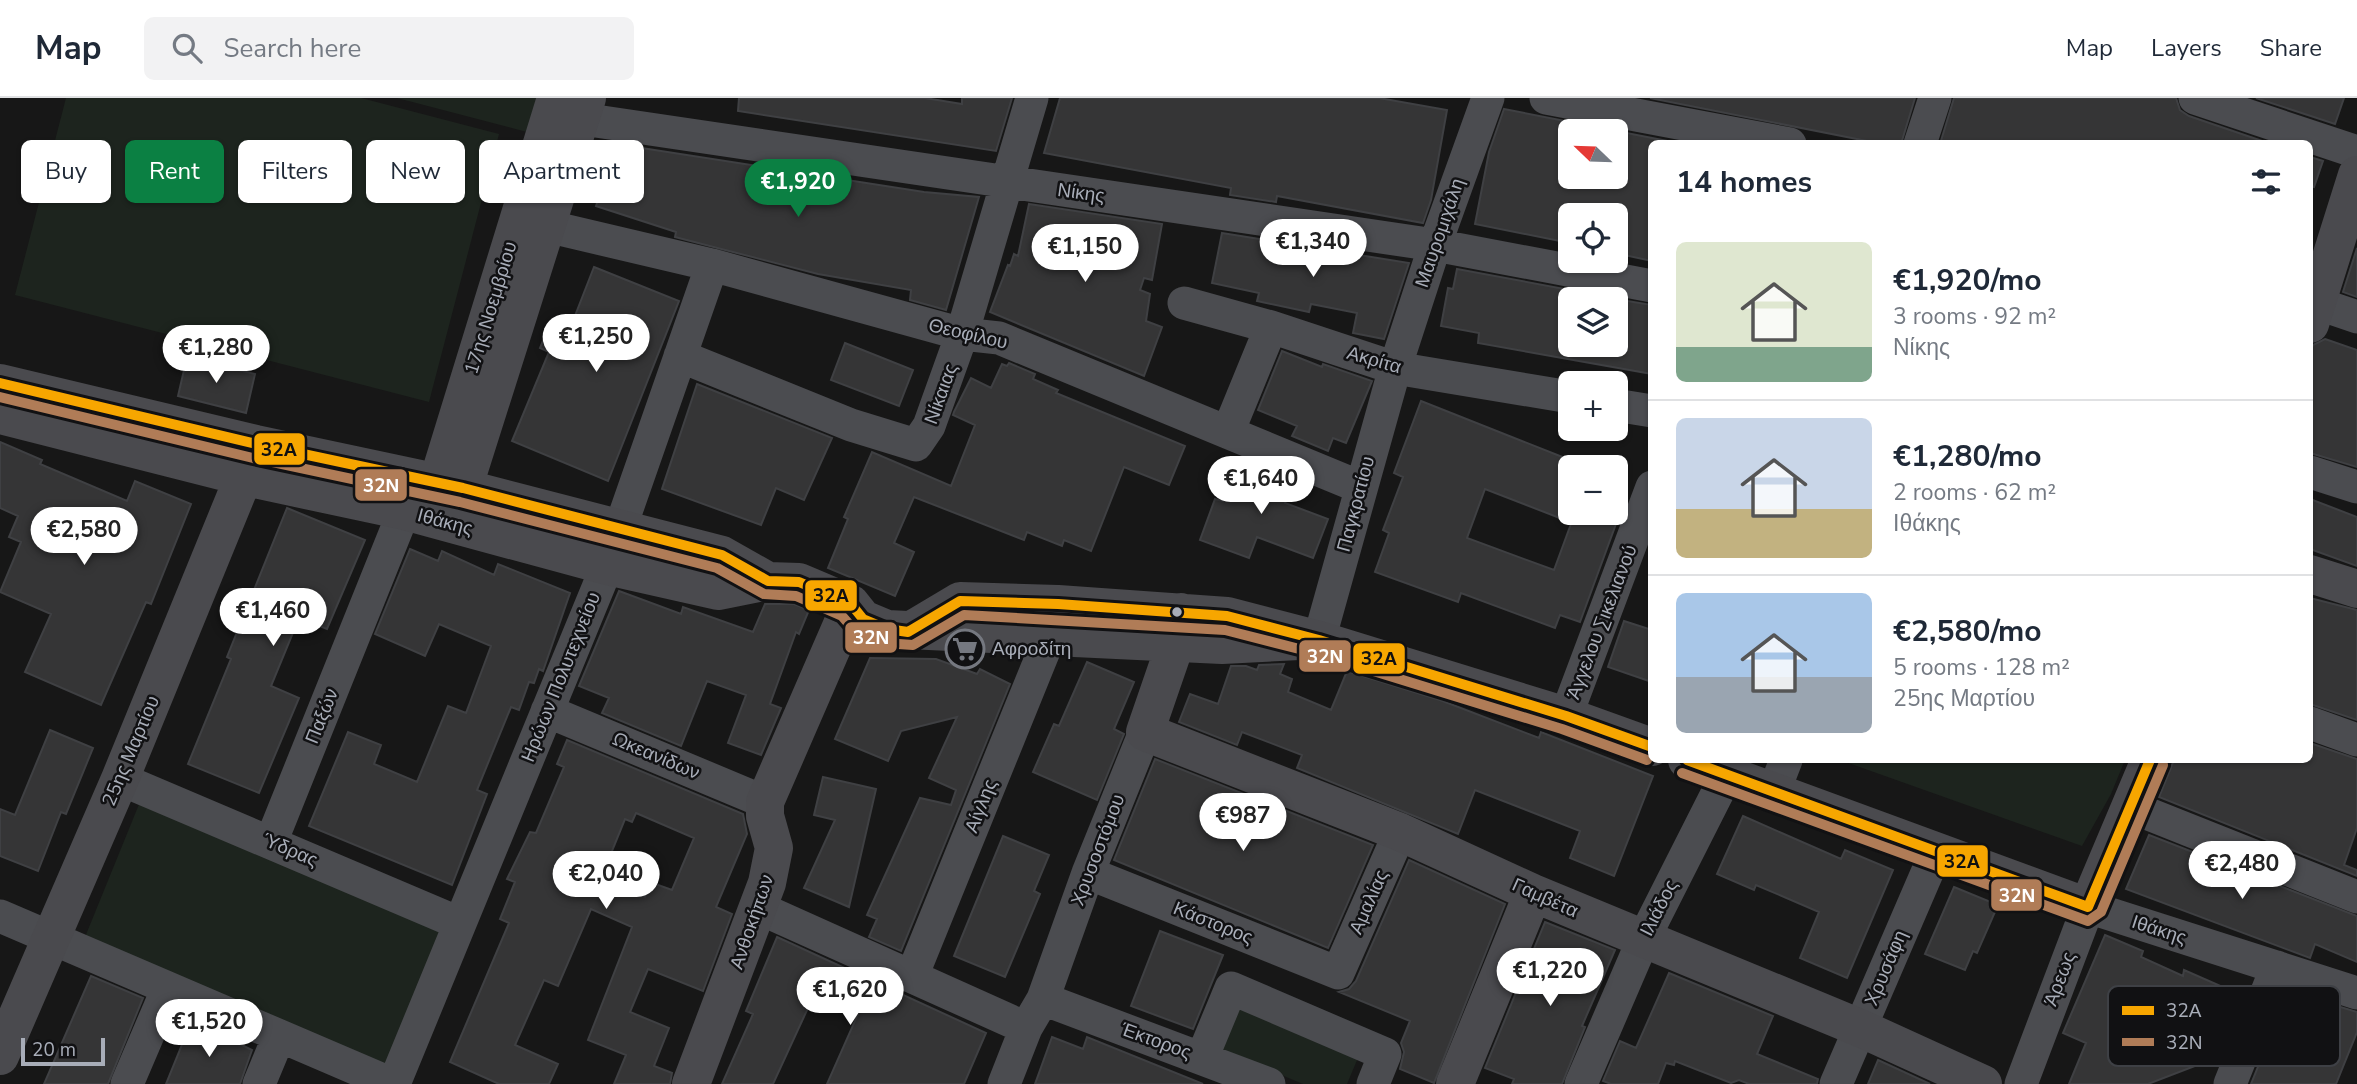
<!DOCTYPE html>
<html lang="en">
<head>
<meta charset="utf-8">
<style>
  body { margin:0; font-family:"Nunito Sans",sans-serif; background:#f2f2f3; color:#1f2937; height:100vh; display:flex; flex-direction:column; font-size:26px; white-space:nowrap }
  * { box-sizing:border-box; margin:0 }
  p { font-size:23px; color:#747a83 }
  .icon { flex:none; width:38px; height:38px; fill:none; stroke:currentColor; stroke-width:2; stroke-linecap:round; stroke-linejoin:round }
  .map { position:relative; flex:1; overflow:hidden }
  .panel { position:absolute; left:1648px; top:42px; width:665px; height:623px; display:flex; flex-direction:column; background:#fff; border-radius:10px; box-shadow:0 2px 5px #0004 }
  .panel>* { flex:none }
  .banner { position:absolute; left:21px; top:42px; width:665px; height:63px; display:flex; gap:14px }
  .needle { width:46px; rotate:293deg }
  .buttons { position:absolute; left:1558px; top:21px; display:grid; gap:14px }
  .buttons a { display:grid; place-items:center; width:70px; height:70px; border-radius:10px; background:#fff; box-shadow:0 2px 5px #0004; font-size:35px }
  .scale { position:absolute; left:21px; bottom:18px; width:84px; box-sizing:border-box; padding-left:7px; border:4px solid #a8adb8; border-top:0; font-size:19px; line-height:24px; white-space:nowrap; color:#a8adb8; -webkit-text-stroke:5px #111113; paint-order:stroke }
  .price { position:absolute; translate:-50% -60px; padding:0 16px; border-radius:24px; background:#fff; color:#222; font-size:23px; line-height:46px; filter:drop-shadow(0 2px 4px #0008) }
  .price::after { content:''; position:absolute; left:50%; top:42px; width:21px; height:16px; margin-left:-10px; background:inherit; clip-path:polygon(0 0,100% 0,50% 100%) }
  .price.on { background:#0b8043; color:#fff }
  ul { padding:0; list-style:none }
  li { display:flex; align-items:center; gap:21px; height:175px; padding:0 28px }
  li+li { border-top:2px solid #e0e1e3 }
  li span { display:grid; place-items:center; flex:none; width:196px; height:140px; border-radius:10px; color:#555 }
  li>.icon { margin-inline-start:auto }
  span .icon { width:84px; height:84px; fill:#fffc; stroke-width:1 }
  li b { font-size:30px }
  h2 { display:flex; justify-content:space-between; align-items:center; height:84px; padding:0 28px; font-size:30px }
  .tag { padding:0 24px; border-radius:10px; background:#fff; box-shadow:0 2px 5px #0004; font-size:24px; line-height:63px }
  .tag.on { background:#0b8043; color:#fff }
  header { display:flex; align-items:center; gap:42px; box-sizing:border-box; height:98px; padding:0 35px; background:#fff; border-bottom:2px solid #e0e1e3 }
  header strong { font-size:33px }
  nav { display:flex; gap:38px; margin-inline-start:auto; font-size:24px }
  .search { width:490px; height:63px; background:#f2f2f3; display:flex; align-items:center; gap:18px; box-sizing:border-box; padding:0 24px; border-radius:10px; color:#747a83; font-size:26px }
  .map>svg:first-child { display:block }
  .green { fill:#1d241e }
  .building { fill:#353536; stroke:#3f4043; stroke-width:2; fill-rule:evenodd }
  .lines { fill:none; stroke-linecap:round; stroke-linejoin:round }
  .street { stroke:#4b4c50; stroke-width:33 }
  .secondary { stroke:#4a4a4e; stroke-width:38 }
  .bus-1-casing { stroke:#111113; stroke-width:16 }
  .bus-2-casing { stroke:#111113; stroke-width:16 }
  .bus-1 { stroke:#f7a600; stroke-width:10 }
  .bus-2 { stroke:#b07c57; stroke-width:10 }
  .bus-dot { fill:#a8adb8; stroke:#111113; stroke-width:2.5 }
  .labels { text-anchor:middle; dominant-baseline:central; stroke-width:5; stroke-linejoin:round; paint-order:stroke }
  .street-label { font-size:19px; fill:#a8adb8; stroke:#111113 }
  .poi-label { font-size:19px; fill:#a8adb8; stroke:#111113; text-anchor:start }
  .key { fill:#111113; stroke:#3e4045; stroke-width:2 }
  .key-label { font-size:19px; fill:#a8adb8 }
  .line-badge { stroke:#111113; stroke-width:2.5 }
  .badge-label { font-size:19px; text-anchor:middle; font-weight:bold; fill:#fff }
  .pale-badge-label { font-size:19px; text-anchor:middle; font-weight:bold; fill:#111 }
</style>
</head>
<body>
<header>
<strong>Map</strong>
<div class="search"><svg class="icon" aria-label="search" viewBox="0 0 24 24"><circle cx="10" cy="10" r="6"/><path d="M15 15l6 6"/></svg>Search here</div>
<nav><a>Map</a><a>Layers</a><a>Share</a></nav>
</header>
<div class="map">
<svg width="2357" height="986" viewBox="0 0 2357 986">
  <rect width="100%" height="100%" fill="#171717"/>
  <!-- green -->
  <path class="green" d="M66,0H361L499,36L429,304L15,197Z
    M397,0H537L527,34Z
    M1840,662H2125L2111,696L2082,748Z
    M144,694L442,830L389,970L83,844Z
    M1236,904L1360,955L1347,986H1303L1217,950Z"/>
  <!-- building -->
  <path class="building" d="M739,0H925L962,6V0H1012L996,53L738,13Z
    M1060,0H1379L1447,12L1431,102L1423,125L1277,98L1276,104L1230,97L1231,90L1044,55Z
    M1650,0H1915L1901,46H1882Z
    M1954,0H2176L2180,12L2189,18L2271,46H1940Z
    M2256,0H2344L2335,26Z
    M1504,11L1683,46H1652V163L1615,155V117H1570V145L1475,126L1489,54ZM1570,33H1615V79H1570Z
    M616,46L924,94L979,99L946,212L910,202L911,192L818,176L675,139L676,134L596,108Z
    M2310,59L2323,63L2314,89L2310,88Z
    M1029,106L1162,126L1152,182L1144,180L1140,192L1150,196L1146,223L1162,229L1144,278L990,214L1008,167L1010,168L1014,156L1018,158Z
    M1222,135L1409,165L1384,241L1353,235L1357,215L1311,206L1309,214L1257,203L1259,195L1212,185Z
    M2357,150V199L2343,194Z
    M594,169L679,203L608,383L512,343L549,254L540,250L552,221L571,228Z
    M1457,171L1570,192V247H1615V201L1652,207V276L1478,245L1479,235L1441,228L1448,190L1453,191Z
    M2325,241L2357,252V369L2310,355V255L2313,247Z
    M845,245L913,272L899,308L831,282Z
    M1282,253L1322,269L1323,266L1372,283L1346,345L1333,340L1328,353L1292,338L1297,328L1258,312Z
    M187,259L255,276L246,315L178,298Z
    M1009,265L1035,276L1033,281L1058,292L1056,295L1185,348L1169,387L1124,369L1091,453L1064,442L1062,448L1027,434L1024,442L914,399L894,445L914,454L895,498L828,470L848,421L844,419L872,354L951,388L975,327L953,317L954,314L971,280L991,290L1002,266L1007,268Z
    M697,286L832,340L804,402L776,390L761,427L662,391Z
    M1421,303L1570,362V424L1485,391L1467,440L1554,472L1575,415H1620L1580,524L1560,517L1555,530L1461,495L1458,504L1375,474L1389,435L1383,432L1403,379L1394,375Z
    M0,344L42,362L40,366L127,403L135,383L191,406L151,506L146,504L101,607L25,574L51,516L0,494L21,444L9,439L18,418L0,410Z
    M1237,364L1292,385L1285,405L1328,421L1313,460L1257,439L1249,460L1200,442L1215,401L1223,403Z
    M2310,401L2357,419V468L2310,451Z
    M287,410L365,442L327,531L299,520L271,588L299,600L259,695L188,666L231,561L227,559Z
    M410,451L438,463L442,453L494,477L498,466L570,495L543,573L539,571L534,585L529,584L519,612L511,609L477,692L487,696L452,787L309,728L348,634L381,647L374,666L417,684L448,608L466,615L491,548L439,526L425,558L375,536Z
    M619,493L681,516L683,509L753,534L765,506H794L809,512L799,536L796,534L770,606L781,610L761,657L728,645L746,597L707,583L681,648L602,615L609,600L579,588Z
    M2310,500L2357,512V622L2310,606Z
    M1624,523L1652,532V584L1608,569Z
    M870,560L936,561L977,576L980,571L1010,586L901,853L869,839L877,821L867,817L920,700L951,707L956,692L929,680L957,619L901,633L888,663L835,641Z
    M1087,564L1134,584L1114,631L1124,636L1097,702L1033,674L1054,626L1059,628Z
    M1284,566L1280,576L1292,581L1288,594L1331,612L1347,573L1440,602L1539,640L1541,634L1653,678L1614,778L1570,760L1580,733L1475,692L1458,736L1297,670L1302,657L1242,634L1237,647L1179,624L1190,596L1218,606L1231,568H1246L1257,572L1259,567Z
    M50,632L93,650L66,716L61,714L38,773L0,758V711L15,717Z
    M567,642L743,716L747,736L716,809L732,816L703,893L648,871L630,914L669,930L654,968L672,975L670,986H614L626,957L588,942L632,829L591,811L558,888L544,882L515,947L558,966L549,986H499L450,964L509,825L500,821L515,784L507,781L530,734L536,735L564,669L557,666ZM636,715L694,740L672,792L650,784L645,799L601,780L625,721L632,724Z
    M2310,645L2357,661V730L2344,767L2357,772V778L2159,699L2174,662H2310Z
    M1155,661L1373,747L1328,850L1114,762Z
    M823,679L876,691L849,809L804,790L835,722L814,717Z
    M1743,718L1841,761L1845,752L1893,772L1847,880L1800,860L1819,814L1756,787L1754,792L1717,776Z
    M2149,737L2357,818V864L2315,846L2310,860L2126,791Z
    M1003,738L1049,757L1034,793L1040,796L1005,879L954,858Z
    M1409,762L1505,806L1434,985L1400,971L1404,954L1401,945L1410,923L1339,894L1349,891L1356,883Z
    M1954,789L1998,807L1977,855L1973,853L1965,872L1925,856Z
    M1545,824L1615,852L1582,928L1585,929L1562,986H1512L1514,981L1485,970Z
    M1160,833L1223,857L1193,931L1131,908Z
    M2105,837L2143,853L2141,859L2183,878L2184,872L2241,897L2225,935L2227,941L2221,958L2148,986H2069L2086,945L2063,935Z
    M777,839L986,935L964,986H827L858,916L814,897L773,986H722L753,916L746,913Z
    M1669,875L1773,918L1757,956L1818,981L1817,986H1749L1739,982L1731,985L1675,963L1674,967L1666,965L1658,986H1611L1603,983L1620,943L1636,950Z
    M91,878L143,900L108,986H44Z
    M2298,896L2357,914V934L2336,986H2251L2268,944L2278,945Z
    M192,922L252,952L240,986H166Z
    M1052,939L1083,951L1087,939L1203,986H1035Z
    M1878,962L1930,986H1868Z"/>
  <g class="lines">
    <!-- street -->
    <path class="street" d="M1546,0L1790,46
      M2195,0L2357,54
      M555,17L1435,147L1652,188
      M1920,46L1935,0
      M521,122L712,167L962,236L999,240L1360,389
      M2310,203L2357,219
      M1184,205L1271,229L1395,270L1570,299
      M680,258L851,327L916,347L929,328L962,236L1032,0
      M1615,307L1652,313
      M1228,334L1271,229
      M2310,374L2357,389
      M1319,542L1395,270L1435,147L1488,0
      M547,613L765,704
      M1566,618L1652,389
      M2310,625L2357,642
      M120,681L459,825
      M1774,693L1786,662
      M2131,709L2357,799
      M271,744L404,413
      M1088,775L1338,875L1400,734
      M759,810L1026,930
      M0,818L392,986
      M912,878L1050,538
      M1043,901L1269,986
      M1202,960L1231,890L1385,956L1373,986
      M127,986L168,890
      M259,986L279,938
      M394,986L607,468L712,167
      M1004,986L1026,930L1043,901L1088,775L1145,634
      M1581,986L1643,842L1727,676
      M1836,986L1936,754
      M2021,986L2088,809L2357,895
      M2230,986L2277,869"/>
    <!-- secondary -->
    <path class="secondary" d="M2310,226L2357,77
      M0,285L256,346L463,390L722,457L768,483
      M0,317L245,379L404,413L607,468L718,493L768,483L799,484L851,506L863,521L887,531L1222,547L1319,542
      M430,409L556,0
      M456,413L587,0
      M2310,476L2357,491
      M1181,514L1176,544L1145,634L1400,734L1533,795L1860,930L1983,986
      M908,534L960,503L1058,506L1227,518L1319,542L1566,618L1652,649
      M1687,662L2088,809L2150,662
      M0,958L120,681L253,356
      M691,986L767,785L774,750L765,718V704L851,506
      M1455,986L1533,795"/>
    <defs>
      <path id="bus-1" d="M0,285L256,346L463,390L722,457L768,483L799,484L851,506L863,521L887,531L908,534L960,503L1058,506L1227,518L1319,542L1566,618L1652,649
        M1687,662L2088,809L2150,662"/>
      <path id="bus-2" d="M0,299L253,360L460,404L717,470L764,496L796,498L842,518L855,533L884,545L913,547L964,517L1225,532L1315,555L1562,631L1647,662
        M1682,675L2088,823L2101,814L2163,667"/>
    </defs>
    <!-- bus-1 casing -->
    <use href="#bus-1" class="bus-1-casing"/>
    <!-- bus-2 casing -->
    <use href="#bus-2" class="bus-2-casing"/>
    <!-- bus-1 -->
    <use href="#bus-1" class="bus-1"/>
    <!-- bus-2 -->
    <use href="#bus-2" class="bus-2"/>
  </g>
  <!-- icons -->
  <defs>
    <symbol id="supermarket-ring" viewBox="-11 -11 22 22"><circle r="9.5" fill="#111113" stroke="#757880" stroke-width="1.5"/><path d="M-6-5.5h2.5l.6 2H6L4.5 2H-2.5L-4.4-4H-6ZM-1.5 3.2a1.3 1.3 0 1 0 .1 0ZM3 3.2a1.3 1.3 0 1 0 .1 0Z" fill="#757880"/></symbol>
  </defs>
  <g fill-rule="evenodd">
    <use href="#supermarket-ring" x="943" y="529" width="44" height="44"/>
  </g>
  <!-- markers -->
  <circle class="bus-dot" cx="1177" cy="514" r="6"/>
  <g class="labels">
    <!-- street labels -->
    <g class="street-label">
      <text transform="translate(1081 95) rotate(8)">Νίκης</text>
      <text transform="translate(1440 135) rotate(-71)">Μαυρομιχάλη</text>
      <text transform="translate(491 210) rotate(-73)">17ης Νοεμβρίου</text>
      <text transform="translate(968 236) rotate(13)">Θεοφίλου</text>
      <text transform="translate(1374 262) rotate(16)">Ακρίτα</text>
      <text transform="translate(941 296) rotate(-70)">Νίκαιας</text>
      <text transform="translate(1356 406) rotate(-75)">Παγκρατίου</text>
      <text transform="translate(445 424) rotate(15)">Ιθάκης</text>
      <text transform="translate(1602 524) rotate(-69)">Άγγελου Σικελιανού</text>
      <text transform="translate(561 579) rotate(-68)">Ηρώων Πολυτεχνείου</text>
      <text transform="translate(322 618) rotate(-68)">Παξών</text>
      <text transform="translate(131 653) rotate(-67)">25ης Μαρτίου</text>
      <text transform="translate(656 658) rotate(23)">Ωκεανίδων</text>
      <text transform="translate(981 708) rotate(-68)">Αίγλης</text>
      <text transform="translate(290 752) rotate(23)">Ύδρας</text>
      <text transform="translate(1098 752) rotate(-69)">Χρυσοστόμου</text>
      <text transform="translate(1545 800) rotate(24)">Γαμβέτα</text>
      <text transform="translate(1369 804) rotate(-66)">Αμαλίας</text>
      <text transform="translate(1659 810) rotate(-63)">Ιλιάδος</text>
      <text transform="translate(752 824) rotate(-71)">Ανθοκήπων</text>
      <text transform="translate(1213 825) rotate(22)">Κάστορος</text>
      <text transform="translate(2159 832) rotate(18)">Ιθάκης</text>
      <text transform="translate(1886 870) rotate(-67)">Χρυσάφη</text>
      <text transform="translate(2060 881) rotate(-69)">Άρεως</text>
      <text transform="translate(1156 943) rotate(20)">Έκτορος</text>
    </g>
    <!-- poi labels -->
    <g class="poi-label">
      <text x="992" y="551">Αφροδίτη</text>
    </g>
  </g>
  <!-- legend -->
  <rect x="2108" y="888" width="232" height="80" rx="10" class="key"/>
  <rect x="2122" y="908" width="32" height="9" fill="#f7a600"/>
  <rect x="2122" y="940" width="32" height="8" fill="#b07c57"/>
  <g class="key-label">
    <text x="2166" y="919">32Α</text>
    <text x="2166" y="951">32Ν</text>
  </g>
  <g class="line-badge">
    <rect x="253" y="334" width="53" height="34" rx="7" fill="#f7a600"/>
    <rect x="354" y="370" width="54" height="34" rx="7" fill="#b07c57"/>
    <rect x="804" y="481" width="54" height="33" rx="7" fill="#f7a600"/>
    <rect x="844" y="523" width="54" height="33" rx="7" fill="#b07c57"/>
    <rect x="1298" y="541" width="54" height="34" rx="7" fill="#b07c57"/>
    <rect x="1352" y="544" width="54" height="33" rx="7" fill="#f7a600"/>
    <rect x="1936" y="746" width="53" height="34" rx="7" fill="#f7a600"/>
    <rect x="1990" y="780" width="53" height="34" rx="7" fill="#b07c57"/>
  </g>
  <g class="badge-label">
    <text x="381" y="394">32Ν</text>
    <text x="871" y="546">32Ν</text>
    <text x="1325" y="565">32Ν</text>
    <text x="2017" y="804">32Ν</text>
  </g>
  <g class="pale-badge-label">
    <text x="279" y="358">32Α</text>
    <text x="831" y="504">32Α</text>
    <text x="1379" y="567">32Α</text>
    <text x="1962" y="770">32Α</text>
  </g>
</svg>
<div class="buttons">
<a><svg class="needle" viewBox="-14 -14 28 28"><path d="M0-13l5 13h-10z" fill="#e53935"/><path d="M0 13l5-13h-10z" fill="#747a83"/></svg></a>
<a><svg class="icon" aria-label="locate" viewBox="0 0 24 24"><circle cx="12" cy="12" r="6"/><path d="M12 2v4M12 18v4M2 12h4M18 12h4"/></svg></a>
<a><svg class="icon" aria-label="layers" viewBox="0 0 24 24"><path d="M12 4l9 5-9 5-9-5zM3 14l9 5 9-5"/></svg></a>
<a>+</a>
<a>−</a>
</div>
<div class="scale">20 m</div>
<b class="price on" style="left:798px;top:121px">€1,920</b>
<b class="price" style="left:1313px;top:181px">€1,340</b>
<b class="price" style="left:1085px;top:186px">€1,150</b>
<b class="price" style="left:596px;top:276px">€1,250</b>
<b class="price" style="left:216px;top:287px">€1,280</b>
<b class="price" style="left:1261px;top:418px">€1,640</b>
<b class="price" style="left:84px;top:469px">€2,580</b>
<b class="price" style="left:273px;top:550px">€1,460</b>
<b class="price" style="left:1243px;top:755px">€987</b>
<b class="price" style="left:2242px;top:803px">€2,480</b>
<b class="price" style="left:606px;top:813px">€2,040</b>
<b class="price" style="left:1550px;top:910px">€1,220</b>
<b class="price" style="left:850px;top:929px">€1,620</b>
<b class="price" style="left:209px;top:961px">€1,520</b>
<div class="banner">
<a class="tag">Buy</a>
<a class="tag on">Rent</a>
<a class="tag">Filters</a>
<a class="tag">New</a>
<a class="tag">Apartment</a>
</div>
<section class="panel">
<h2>14 homes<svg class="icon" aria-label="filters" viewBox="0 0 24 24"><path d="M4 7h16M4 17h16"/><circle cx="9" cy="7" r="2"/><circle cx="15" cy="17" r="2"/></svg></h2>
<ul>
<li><span style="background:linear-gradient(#dfe7d0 75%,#7fa58c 0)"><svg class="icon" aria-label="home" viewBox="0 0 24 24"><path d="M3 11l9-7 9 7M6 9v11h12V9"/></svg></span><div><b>€1,920/mo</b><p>3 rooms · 92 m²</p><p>Νίκης</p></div></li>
<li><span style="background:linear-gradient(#c9d6e8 65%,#c2b280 0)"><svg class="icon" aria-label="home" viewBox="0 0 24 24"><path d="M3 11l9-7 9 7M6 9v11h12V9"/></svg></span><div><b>€1,280/mo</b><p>2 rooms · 62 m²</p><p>Ιθάκης</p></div></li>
<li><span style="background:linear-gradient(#a9c7e8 60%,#9aa5b1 0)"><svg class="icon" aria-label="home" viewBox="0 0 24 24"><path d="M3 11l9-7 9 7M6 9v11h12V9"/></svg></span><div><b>€2,580/mo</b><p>5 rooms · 128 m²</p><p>25ης Μαρτίου</p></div></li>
</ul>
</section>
</div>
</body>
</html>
